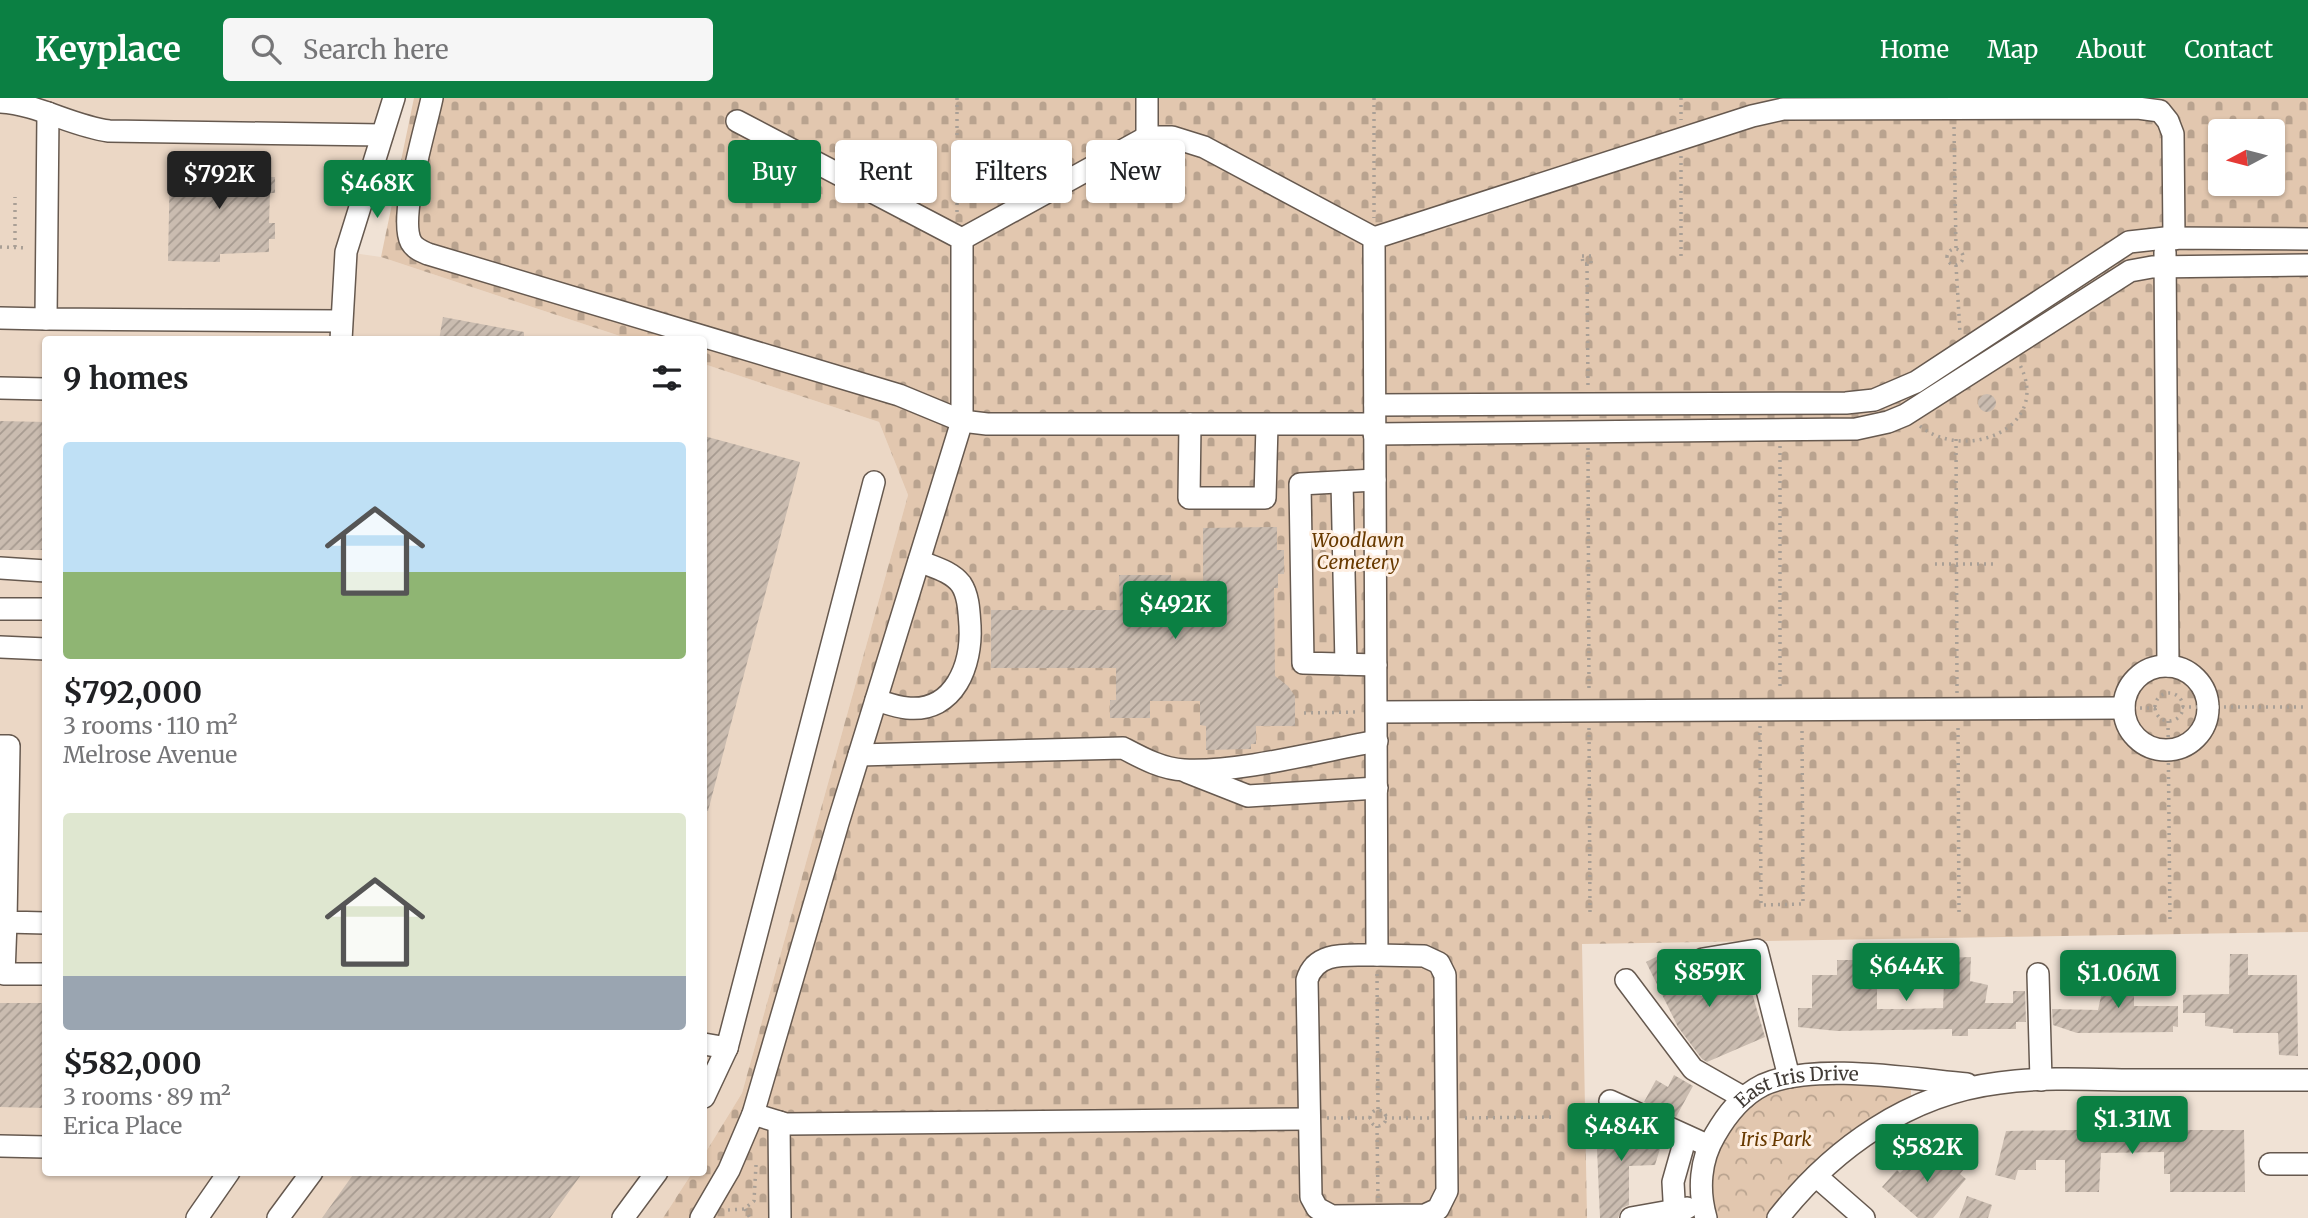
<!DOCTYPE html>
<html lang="en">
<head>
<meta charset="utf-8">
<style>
  body { margin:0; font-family:Merriweather,serif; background:#f6f6f6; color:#202124; height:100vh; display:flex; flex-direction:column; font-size:26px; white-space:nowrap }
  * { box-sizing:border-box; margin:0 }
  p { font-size:23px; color:#757577 }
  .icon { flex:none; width:38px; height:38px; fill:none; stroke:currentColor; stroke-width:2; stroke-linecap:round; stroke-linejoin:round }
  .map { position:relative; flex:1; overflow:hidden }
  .drawer { position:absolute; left:42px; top:238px; width:665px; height:840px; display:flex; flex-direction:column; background:#fff; border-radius:7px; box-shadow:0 2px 5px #0004 }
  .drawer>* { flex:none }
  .banner { position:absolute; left:728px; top:42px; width:665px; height:63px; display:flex; gap:14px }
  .needle { width:46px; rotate:263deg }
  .fabs { position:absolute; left:2208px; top:21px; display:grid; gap:14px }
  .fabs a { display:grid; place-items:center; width:77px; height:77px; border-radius:7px; background:#fff; box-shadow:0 2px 5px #0004; font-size:35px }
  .price { position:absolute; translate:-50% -60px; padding:0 16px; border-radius:7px; background:#0b8043; color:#fff; font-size:23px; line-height:46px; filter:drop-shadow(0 2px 4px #0008) }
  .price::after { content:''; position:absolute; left:50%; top:42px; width:21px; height:16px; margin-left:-10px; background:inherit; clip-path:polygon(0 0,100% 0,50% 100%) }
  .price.current { background:#222; color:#fff }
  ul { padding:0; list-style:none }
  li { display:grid; align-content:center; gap:14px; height:371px; padding:0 21px }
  li span { display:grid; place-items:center; height:217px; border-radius:7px; color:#555 }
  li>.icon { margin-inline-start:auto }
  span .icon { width:126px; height:126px; fill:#fffc; stroke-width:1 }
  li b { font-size:30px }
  h2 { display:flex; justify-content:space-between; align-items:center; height:84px; padding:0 21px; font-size:30px }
  .tag { padding:0 24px; border-radius:7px; background:#fff; box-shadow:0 2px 5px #0004; font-size:24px; line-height:63px }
  .tag.current { background:#0b8043; color:#fff }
  header { display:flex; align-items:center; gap:42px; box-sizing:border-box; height:98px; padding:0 35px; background:#0b8043; color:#fff }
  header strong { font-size:33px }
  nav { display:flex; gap:38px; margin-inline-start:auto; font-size:24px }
  .search { width:490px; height:63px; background:#f6f6f6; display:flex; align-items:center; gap:18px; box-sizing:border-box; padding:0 24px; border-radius:7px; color:#757577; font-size:26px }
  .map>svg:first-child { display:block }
  .built { fill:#ebd7c5 }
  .forest { fill:url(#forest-crowns) }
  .cemetery { fill:url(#cemetery-stones); fill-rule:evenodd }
  .building { fill:url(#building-hatch) }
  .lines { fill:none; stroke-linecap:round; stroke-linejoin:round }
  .minor-casing { stroke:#66594f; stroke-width:24 }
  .path { stroke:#a99f95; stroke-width:3.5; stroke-dasharray:2 5; stroke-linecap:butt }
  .minor { stroke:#fff; stroke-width:21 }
  .labels { text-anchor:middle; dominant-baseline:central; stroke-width:6; stroke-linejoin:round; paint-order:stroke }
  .park-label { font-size:19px; font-style:italic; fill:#683a00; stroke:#feefe2 }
  .street-label { font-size:19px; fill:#413b36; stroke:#feefe2 }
</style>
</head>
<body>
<header>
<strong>Keyplace</strong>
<div class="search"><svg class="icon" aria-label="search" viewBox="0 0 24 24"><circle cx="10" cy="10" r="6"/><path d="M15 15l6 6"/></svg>Search here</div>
<nav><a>Home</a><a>Map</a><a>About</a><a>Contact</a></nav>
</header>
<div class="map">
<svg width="2308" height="1120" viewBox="0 0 2308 1120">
  <defs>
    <pattern id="forest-crowns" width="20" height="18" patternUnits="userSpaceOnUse" patternTransform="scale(1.75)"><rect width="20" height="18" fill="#e2c7af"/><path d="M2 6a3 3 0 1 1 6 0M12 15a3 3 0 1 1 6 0" fill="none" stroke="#b9a38f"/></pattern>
    <pattern id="cemetery-stones" width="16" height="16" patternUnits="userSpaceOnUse" patternTransform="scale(1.75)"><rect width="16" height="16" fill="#e2c7af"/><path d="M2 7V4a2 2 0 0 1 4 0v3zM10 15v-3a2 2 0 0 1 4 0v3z" fill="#b9a38f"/></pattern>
    <pattern id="building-hatch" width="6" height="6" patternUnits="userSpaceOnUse" patternTransform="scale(1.75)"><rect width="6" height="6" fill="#cabcb0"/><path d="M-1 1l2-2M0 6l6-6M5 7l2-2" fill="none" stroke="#a69a90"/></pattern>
  </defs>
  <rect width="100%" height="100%" fill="#f0e2d5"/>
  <!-- built -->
  <path class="built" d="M0,0H394L346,154L381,159L629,241L46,242V1074L692,1075L663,1120H0Z
    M704,266L879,324L908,397L742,995L704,1057Z"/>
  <!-- forest -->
  <path class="forest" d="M1847,986L1903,988L1911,991V999L1855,1032L1822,1059L1768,1120H1716L1709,1082L1716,1052L1748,1006L1786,989Z"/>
  <!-- cemetery -->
  <path class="cemetery" d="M414,0H2308V834L1582,846L1587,1120H663L692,1075L704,1074V1057L742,995L908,397L879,324L704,266V242L629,241L381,159ZM2221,33H2273V86H2221Z"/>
  <!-- building -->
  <path class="building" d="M170,66H270V79H275V95H270L269,125H275V141H269V154L220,156V164L168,163Z
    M443,219L524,234V242H439Z
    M1978 305a9 9 0 1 1 18 0a9 9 0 1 1-18 0Z
    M0,323L46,324V452H0Z
    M704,338L800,364L708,713H704Z
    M1277,429V452H1284V476H1278V490H1274L1275,578L1288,588L1295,598V628H1256V646H1251V651L1206,652V628L1200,627V603H1150V620H1110V602H1116V570H991V512H1120L1119,477H1171L1172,512L1203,511V430Z
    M1678,854L1701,898L1726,889L1722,876L1744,868L1765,939L1707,964L1702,961L1678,929L1646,864L1662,856V863Z
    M2230,856H2248V877H2297L2298,958L2279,957L2278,935H2233V931L2205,928V915H2183V897L2229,896Z
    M1971,859L1970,883L1988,887L1985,905H2013V893H2025L2026,924H2016V931H1968V938H1952V931L1837,933L1798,929V910H1812V877H1837V862H1877V911H1909L1943,910L1945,860Z
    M2125,861L2134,862V908H2178V929L2173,928V934L2077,935L2053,927L2052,911L2098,912L2102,894H2121V888L2102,883L2101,869L2124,868Z
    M0,905H46V1010L0,1009Z
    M1674,977L1693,988L1676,1019L1644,1004L1656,982L1668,989Z
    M1632,1027L1663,1041L1655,1067L1629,1068V1107L1622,1110L1618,1120H1600L1596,1028Z
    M2078,1032H2244L2245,1094H2170V1076H2164V1054L2101,1055L2099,1094H2065V1062H2036V1072H2018L2015,1082L1995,1077L2006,1033Z
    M1940,1048L1965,1070L1960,1076L1966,1081L1933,1120H1918L1882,1089L1897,1072L1900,1075L1918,1058L1924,1062Z
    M355,1074H583L550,1120H322Z
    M1967,1098L1992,1107L1988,1120H1959Z"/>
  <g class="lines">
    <defs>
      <g id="minor">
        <path d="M432,0C426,30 398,119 411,144C415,151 421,153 428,156L899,297L962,323L987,326H1374"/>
        <path d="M1147,0V39"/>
        <path d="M0,4C38,6 71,28 109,33L382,37"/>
        <path d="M48,15L46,221L340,223"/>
        <path d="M962,141L1147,39H1172L1204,49L1374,140"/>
        <path d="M2165,154L2168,568"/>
        <path d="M0,220L46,221"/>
        <path d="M341,242L346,154L394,0"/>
        <path d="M0,290L46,291"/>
        <path d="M1375,307L1846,305L1874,302L1916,284L2129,144L2165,140L2308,141"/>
        <path d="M1190,326L1189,400H1265L1267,327"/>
        <path d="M1374,336L1856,331L1888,324L1905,317L2130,173L2152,169L2308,167"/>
        <path d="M1375,382L1300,386L1303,565L1376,567"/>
        <path d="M1342,384L1346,566"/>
        <path d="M0,470L46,473"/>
        <path d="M0,511H46"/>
        <path d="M0,549L46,551"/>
        <circle cx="2166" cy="610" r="42"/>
        <path d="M876,602C886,605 897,609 907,610C955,615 972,566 970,528C969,515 969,498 961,486C951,473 933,469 919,463"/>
        <path d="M1377,614L2124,610"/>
        <path d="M0,648H9L6,824L46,825"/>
        <path d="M859,657L1123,650C1142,660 1162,671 1184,672C1238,675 1321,653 1377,643"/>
        <path d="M1187,674L1248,698L1377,690"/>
        <path d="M6,824L4,876H46"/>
        <path d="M1377,857L1374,140L1752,18L1783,11L2138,10L2160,13L2168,23L2173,36L2174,141"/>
        <path d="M1377,857L1424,858L1439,865L1445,877L1447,1093L1438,1111L1425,1117L1332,1118L1317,1110L1311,1099L1307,882C1316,851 1351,858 1377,857Z"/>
        <path d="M1703,861L1757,852L1789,979"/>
        <path d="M2038,876L2041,982"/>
        <path d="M1626,882L1693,971L1744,1000"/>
        <path d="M704,946L727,950L874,384"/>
        <path d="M704,999L727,950"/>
        <path d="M1610,1003L1709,1048"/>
        <path d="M753,1016L786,1026L1309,1021"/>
        <path d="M779,1024L780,1120"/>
        <path d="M0,1048L46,1049"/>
        <path d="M2270,1066H2308"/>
        <path d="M1816,1078L1864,1120"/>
        <path d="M197,1120L229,1074"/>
        <path d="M278,1120L312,1074"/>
        <path d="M623,1120L657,1074"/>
        <path d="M701,1120L729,1072L753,1016L838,725L962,323V141L737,23"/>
        <path d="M1631,1120L1687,1110"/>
        <path d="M1675,1120L1673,1084L1686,1038"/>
        <path id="s1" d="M1706,1120C1698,1092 1700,1062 1715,1037C1727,1016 1741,998 1763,987C1813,964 1912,981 1967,986"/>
        <path d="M1778,1120C1833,1050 1909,996 1999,985C2041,979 2085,981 2127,982C2187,982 2248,982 2308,982"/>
      </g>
    </defs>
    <!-- minor casing -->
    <use href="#minor" class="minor-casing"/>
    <!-- path -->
    <path class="path" d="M957,0V117
      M1374,0V120
      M1681,0V22
      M1954,29L1956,151
      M1681,58V163
      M0,149L27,150
      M15,149V99
      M1947 159a8 8 0 1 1 16 0a8 8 0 1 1-16 0Z
      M1582,158H1591V166H1583Z
      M1587,166L1588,290
      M1956,167L1960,235
      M1920,328C1965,365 2054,330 2019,265
      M1956,341L1957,595
      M1780,348V593
      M1588,350L1589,594
      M1935,466H1995
      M2155 609a14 14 0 1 1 28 0a14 14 0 1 1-28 0Z
      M2182,609H2308
      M2140,610H2156
      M1304,615L1358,614
      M2168,623L2170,825
      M1760,628L1761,807L1803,806L1802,629
      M1589,630L1590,817
      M1958,630L1959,815
      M1377,876L1378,1013
      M1370 1020a8 8 0 1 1 16 0a8 8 0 1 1-16 0Z
      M1327,1020H1370
      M1385,1020H1429
      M1465,1020L1555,1019
      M1377,1028L1378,1100
      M745,1111L750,1120
      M728,1112L744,1111L754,1103L756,1067"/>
    <!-- minor -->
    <use href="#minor" class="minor"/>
  </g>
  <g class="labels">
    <!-- park labels -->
    <g class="park-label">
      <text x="1358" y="442">Woodlawn<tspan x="1358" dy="22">Cemetery</tspan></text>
      <text x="1776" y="1041">Iris Park</text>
    </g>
    <!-- street labels -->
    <g class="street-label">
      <text stroke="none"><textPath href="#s1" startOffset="189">East Iris Drive</textPath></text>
    </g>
  </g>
</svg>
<div class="fabs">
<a><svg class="needle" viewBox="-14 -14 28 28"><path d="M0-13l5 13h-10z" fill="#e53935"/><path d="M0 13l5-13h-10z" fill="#757577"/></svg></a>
</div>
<b class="price current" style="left:219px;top:113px">$792K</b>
<b class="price" style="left:377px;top:122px">$468K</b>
<b class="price" style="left:1175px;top:543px">$492K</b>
<b class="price" style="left:1906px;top:905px">$644K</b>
<b class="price" style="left:1709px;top:911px">$859K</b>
<b class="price" style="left:2118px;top:912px">$1.06M</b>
<b class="price" style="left:2132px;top:1058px">$1.31M</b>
<b class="price" style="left:1621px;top:1065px">$484K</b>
<b class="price" style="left:1927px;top:1086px">$582K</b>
<div class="banner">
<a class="tag current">Buy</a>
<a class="tag">Rent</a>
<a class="tag">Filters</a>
<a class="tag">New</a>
</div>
<section class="drawer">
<h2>9 homes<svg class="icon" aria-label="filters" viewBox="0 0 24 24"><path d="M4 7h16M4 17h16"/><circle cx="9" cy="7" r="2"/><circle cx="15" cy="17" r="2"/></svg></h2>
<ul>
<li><span style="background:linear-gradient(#bfe0f5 60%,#8fb573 0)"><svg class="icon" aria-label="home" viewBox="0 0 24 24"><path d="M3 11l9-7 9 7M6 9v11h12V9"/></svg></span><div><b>$792,000</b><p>3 rooms · 110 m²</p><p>Melrose Avenue</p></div></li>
<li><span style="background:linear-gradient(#dfe7d0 75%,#9aa5b1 0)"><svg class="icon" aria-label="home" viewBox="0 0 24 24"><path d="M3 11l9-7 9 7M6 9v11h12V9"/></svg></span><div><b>$582,000</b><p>3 rooms · 89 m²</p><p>Erica Place</p></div></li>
</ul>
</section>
</div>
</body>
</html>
